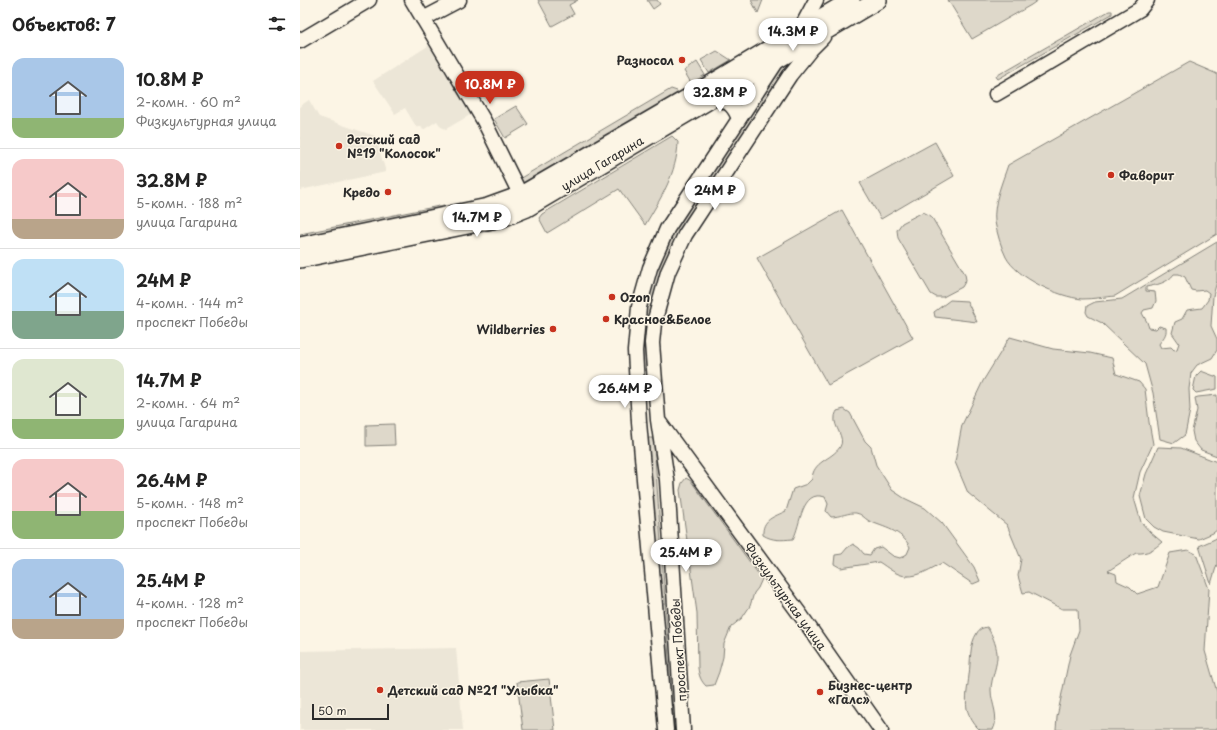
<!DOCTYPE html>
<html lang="ru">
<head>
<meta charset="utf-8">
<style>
  body { margin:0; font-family:"Playpen Sans",sans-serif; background:#f2f2f2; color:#222; height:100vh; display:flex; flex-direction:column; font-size:15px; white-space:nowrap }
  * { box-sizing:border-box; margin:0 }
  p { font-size:13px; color:#767676 }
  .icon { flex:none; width:22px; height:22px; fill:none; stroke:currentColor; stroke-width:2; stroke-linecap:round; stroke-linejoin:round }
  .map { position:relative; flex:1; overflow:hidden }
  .side { display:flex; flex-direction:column; background:#fff; width:300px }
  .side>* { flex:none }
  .scale { position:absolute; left:12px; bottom:10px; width:77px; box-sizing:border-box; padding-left:4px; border:2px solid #2b2b2b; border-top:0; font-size:11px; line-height:14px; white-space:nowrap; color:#2b2b2b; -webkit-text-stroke:3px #fcf5e5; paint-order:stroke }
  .price { position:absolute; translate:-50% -34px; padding:0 9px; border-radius:14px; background:#fff; color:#222; font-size:13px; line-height:26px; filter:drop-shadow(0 1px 2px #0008) }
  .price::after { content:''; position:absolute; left:50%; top:24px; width:12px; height:9px; margin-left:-6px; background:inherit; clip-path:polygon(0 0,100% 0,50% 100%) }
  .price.active { background:#c8321e; color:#fff }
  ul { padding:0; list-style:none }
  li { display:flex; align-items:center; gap:12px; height:100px; padding:0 12px }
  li+li { border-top:1px solid #e0e0e0 }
  li span { display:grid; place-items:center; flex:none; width:112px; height:80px; border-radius:12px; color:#555 }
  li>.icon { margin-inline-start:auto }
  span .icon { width:48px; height:48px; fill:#fffc; stroke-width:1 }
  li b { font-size:17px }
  h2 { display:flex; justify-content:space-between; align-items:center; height:48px; padding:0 12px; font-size:17px }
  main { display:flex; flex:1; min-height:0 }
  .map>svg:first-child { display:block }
  .built { fill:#ece6d7 }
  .green { fill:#ded8ca; stroke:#84827a; fill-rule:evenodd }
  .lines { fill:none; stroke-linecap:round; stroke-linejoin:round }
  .minor-casing { stroke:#2b2b2b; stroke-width:17 }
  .major-casing { stroke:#2b2b2b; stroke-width:20 }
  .minor { stroke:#fcf5e5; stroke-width:14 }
  .major { stroke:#fcf5e5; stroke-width:17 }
  .poi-dot { fill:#c8321e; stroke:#fcf5e5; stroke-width:1.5 }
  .labels { text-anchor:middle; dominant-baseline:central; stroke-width:3; stroke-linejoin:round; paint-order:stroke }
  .poi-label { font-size:12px; font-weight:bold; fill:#2b2b2b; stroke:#fcf5e5; text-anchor:start }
  .street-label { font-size:12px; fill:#2b2b2b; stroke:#fcf5e5 }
</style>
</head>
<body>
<main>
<section class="side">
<h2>Объектов: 7<svg class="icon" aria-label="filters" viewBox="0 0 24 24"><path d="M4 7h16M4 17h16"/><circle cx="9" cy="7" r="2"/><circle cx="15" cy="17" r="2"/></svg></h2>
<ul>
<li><span style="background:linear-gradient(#a9c7e8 75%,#8fb573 0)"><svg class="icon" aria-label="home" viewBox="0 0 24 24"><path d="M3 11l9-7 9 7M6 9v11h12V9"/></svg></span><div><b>10.8M ₽</b><p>2-комн. · 60 m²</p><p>Физкультурная улица</p></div></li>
<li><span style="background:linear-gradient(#f6c9c9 75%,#b9a48a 0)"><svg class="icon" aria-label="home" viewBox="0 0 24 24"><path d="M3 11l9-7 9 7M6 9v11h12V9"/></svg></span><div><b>32.8M ₽</b><p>5-комн. · 188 m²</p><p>улица Гагарина</p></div></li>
<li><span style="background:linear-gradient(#bfe0f5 65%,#7fa58c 0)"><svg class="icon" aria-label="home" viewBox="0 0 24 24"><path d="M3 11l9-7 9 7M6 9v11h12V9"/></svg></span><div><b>24M ₽</b><p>4-комн. · 144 m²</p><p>проспект Победы</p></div></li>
<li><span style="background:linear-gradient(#dfe7d0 75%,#8fb573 0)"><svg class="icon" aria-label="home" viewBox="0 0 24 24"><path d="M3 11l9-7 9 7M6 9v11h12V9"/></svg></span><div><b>14.7M ₽</b><p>2-комн. · 64 m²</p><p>улица Гагарина</p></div></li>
<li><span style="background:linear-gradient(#f6c9c9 65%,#8fb573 0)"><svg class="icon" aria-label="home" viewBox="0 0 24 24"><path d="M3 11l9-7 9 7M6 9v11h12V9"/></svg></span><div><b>26.4M ₽</b><p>5-комн. · 148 m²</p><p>проспект Победы</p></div></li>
<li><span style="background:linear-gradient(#a9c7e8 75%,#b9a48a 0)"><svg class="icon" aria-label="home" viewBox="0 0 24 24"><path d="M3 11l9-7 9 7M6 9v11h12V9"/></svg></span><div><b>25.4M ₽</b><p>4-комн. · 128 m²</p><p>проспект Победы</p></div></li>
</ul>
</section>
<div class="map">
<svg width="917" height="730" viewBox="0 0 917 730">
  <rect width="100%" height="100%" fill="#fcf5e5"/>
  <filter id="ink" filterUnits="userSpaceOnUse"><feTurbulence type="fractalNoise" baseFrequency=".025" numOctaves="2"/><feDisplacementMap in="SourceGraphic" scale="8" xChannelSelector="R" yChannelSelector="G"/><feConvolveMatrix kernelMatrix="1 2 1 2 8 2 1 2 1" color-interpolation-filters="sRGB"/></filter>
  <g filter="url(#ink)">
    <!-- built -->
    <path class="built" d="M131,44L171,111L170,115L146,129L141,127L137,121L123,130L121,126L117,128L105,108L95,114L73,81Z
      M9,100L19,117L75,136L86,172L0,190V106Z
      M156,648L163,730H0V651Z"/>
    <!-- green -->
    <path class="green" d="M238,0H278L269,5L274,14L252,26Z
      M347,0H357L360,4L353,9Z
      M451,0H463L458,13Z
      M648,0H738L731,5L672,39Z
      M809,11H812V14L698,79L697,78L696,76Z
      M417,51L431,60L409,73L401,60Z
      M397,62L405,75L391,83L384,71Z
      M889,62L917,74V234L815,296C804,297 793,299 782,299C759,297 717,278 706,257C701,247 697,233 695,222C693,203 702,183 708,165Z
      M483,66L487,68L368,261L350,399H347L345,398L344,394L342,337L345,311L351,287L361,259L375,228L480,68Z
      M371,89L377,91L379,94L227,182L224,183L219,179Z
      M216,106L228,124L205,138L194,119Z
      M372,136L378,142C377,173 361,198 345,225L319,189L247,233L239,218L242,214Z
      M635,142L654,176L581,219L560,183Z
      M144,205L145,209L0,240V234Z
      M542,210L613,338L528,385L457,258Z
      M623,212L631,216L665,274L666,280L662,287L643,297H636L631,294L598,238L597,230L602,223Z
      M917,242V281L913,296L911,326L917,339V350L912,358L897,365L891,373L889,389L890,410L885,435L874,443L860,439L853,393L845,364L802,323L788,316L786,312L787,306L795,302L822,299ZM874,274H879L885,277L891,290L896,291L905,290L909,293L908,300L902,308L887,310L882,319L875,322L872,333L879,343L877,349L874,350L871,347L861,348L859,344C863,338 867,335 866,328L859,326L856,329L849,328L847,322L842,313L844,310L853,308L856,301L855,292L846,291V287C856,285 868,283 874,274Z
      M650,300L667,301L677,322L635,317L634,312Z
      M710,337L753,349L790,353L812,358L816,374L839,382L845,389L849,422L853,444L840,472L834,498L841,522L850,532L862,542C854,549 848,554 836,553L808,571L816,574L817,581L830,587L837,594L858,587L870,553L888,550L896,554L909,589L905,651L917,692V730H756L757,717L770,655L779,630L778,609H762L729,592L723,593L718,576L721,559L707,525L668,493L655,462L662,425L683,381Z
      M901,371L917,377V389L896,393L893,390L896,376Z
      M917,395V456L901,450L894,441L892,431L897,410L895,398L898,397Z
      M544,409L550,413L565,441L571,447L576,465L592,490L604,498L625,508L642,523L674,567L680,581L673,584L642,563C632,568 619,577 607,576C597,576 587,567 579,562L541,568L534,564L535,555L542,554L547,548L553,544L559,548L564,554L570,555L574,549L581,547L593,556L600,558L607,554L610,547C601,530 585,528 569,521C564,518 562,514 556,513C550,512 539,517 531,517L526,511L528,504L525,497C501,489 501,525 493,539C481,540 473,541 463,535C462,519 474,517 486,511L493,489L507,484L512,479C513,461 531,460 540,447C546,437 533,427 535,417C535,415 536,413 537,411Z
      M94,424L95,445L66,446V425Z
      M349,438H352L354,442L374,730H368L347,440Z
      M858,447L881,448L917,462V530L913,533L899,539L863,532L854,527L846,519L840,496L846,474Z
      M386,478L391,481L462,579L458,588L454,593L450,606L442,618L431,627L424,644L423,657L419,672L414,685L406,686C401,681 399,676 398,668L397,613L380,490L382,483Z
      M917,538V564L911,584L899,546Z
      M687,627C692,634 696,644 697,653C698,665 691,678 691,690C691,704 700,716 693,730H680C674,725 669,716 667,709C665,697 668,687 669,675C671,661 669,645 677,633C679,629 682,628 687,627Z
      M249,679L255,730H223L217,682Z"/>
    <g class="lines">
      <defs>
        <path id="minor" d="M112,0L184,121L225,204
          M123,19L159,0
          M499,32L516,0
          M0,41L69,0
          M696,94L840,9L847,0
          M416,96C429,103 434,105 439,119
          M359,422L502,617L581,730
          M366,730L339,422L335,351L339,307L350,268L367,229L477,61
          M383,730L367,480L358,420L352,343L354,323L368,272L385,235L490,75L511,49L523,37"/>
        <path id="major" d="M0,246L188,207L221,195L386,99L551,0
          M0,259L202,218L227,208L578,0"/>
      </defs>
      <!-- minor casing -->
      <use href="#minor" class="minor-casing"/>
      <!-- major casing -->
      <use href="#major" class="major-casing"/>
      <!-- minor -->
      <use href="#minor" class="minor"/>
      <!-- major -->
      <use href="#major" class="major"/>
    </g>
  </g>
  <!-- markers -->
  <g class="poi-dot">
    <circle cx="382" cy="60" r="4"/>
    <circle cx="39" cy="146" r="4"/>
    <circle cx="811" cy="175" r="4"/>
    <circle cx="88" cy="192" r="4"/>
    <circle cx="312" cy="297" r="4"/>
    <circle cx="306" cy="319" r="4"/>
    <circle cx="253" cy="329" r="4"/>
    <circle cx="80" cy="690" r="4"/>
    <circle cx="520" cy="692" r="4"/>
  </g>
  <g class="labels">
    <!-- poi labels -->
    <g class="poi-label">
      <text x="374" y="60" text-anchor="end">Разносол</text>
      <text x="47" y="139">детский сад<tspan x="47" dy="14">№19 "Колосок"</tspan></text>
      <text x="819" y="175">Фаворит</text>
      <text x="80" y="192" text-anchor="end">Кредо</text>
      <text x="320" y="297">Ozon</text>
      <text x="314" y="319">Красное&amp;Белое</text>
      <text x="245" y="329" text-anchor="end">Wildberries</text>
      <text x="528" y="685">Бизнес-центр<tspan x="528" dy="14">«Галс»</tspan></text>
      <text x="88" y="690">Детский сад №21 "Улыбка"</text>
    </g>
    <!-- street labels -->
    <g class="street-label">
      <text transform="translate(302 163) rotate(-31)">улица Гагарина</text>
      <text transform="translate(486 596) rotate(54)">Физкультурная улица</text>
      <text transform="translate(378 650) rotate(-94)">проспект Победы</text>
    </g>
  </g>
</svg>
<div class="scale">50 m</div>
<b class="price" style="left:493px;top:52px">14.3M ₽</b>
<b class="price active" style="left:190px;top:105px">10.8M ₽</b>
<b class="price" style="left:420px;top:113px">32.8M ₽</b>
<b class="price" style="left:415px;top:211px">24M ₽</b>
<b class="price" style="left:177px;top:238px">14.7M ₽</b>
<b class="price" style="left:325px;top:409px">26.4M ₽</b>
<b class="price" style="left:386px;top:573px">25.4M ₽</b>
</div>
</main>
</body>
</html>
